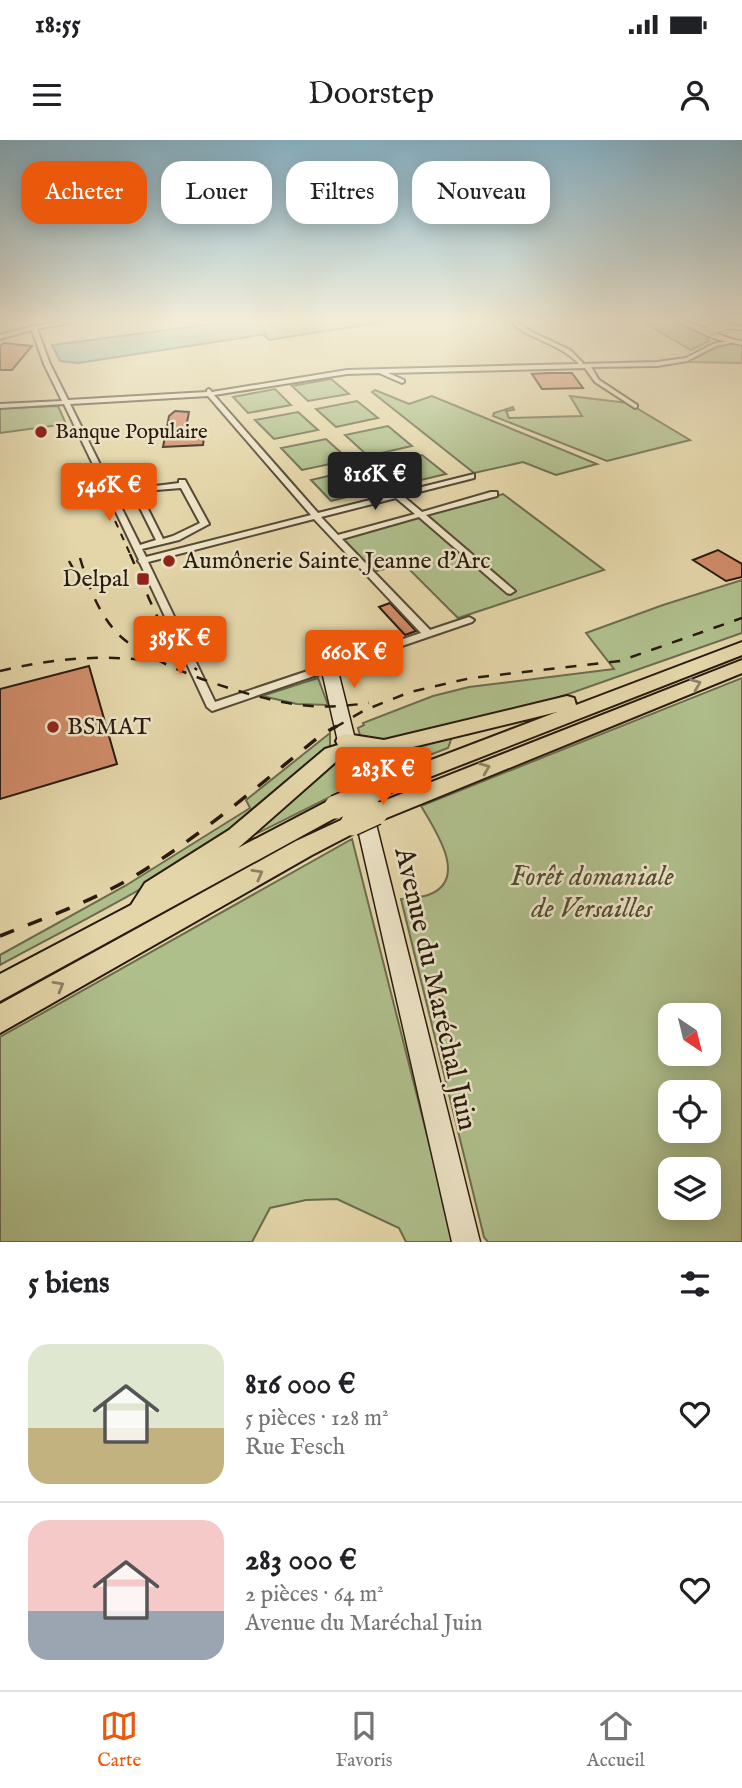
<!DOCTYPE html>
<html lang="fr">
<head>
<meta charset="utf-8">
<style>
  body { margin:0; font-family:"IM FELL English",serif; background:#f6f6f6; color:#202124; height:100vh; display:flex; flex-direction:column; font-size:26px; white-space:nowrap }
  * { box-sizing:border-box; margin:0 }
  p { font-size:23px; color:#757577 }
  .icon { flex:none; width:38px; height:38px; fill:none; stroke:currentColor; stroke-width:2; stroke-linecap:round; stroke-linejoin:round }
  .map { position:relative; height:1102px; overflow:hidden }
  .side { display:flex; flex-direction:column; background:#fff; flex:1 }
  .side>* { flex:none }
  .banner { position:absolute; left:21px; top:21px; width:700px; height:63px; display:flex; gap:14px }
  .needle { width:46px; rotate:145deg }
  .tools { position:absolute; left:658px; top:863px; display:grid; gap:14px }
  .tools a { display:grid; place-items:center; width:63px; height:63px; border-radius:14px; background:#fff; box-shadow:0 4px 18px #0003; font-size:35px }
  .price { position:absolute; translate:-50% -60px; padding:0 16px; border-radius:7px; background:#ea580c; color:#fff; font-size:23px; line-height:46px; filter:drop-shadow(0 2px 4px #0008) }
  .price::after { content:''; position:absolute; left:50%; top:42px; width:21px; height:16px; margin-left:-10px; background:inherit; clip-path:polygon(0 0,100% 0,50% 100%) }
  .price.current { background:#222; color:#fff }
  ul { padding:0; list-style:none }
  li { display:flex; align-items:center; gap:21px; height:175px; padding:0 28px }
  li+li { border-top:2px solid #e0e0e0 }
  li span { display:grid; place-items:center; flex:none; width:196px; height:140px; border-radius:21px; color:#555 }
  li>.icon { margin-inline-start:auto }
  span .icon { width:84px; height:84px; fill:#fffc; stroke-width:1 }
  li b { font-size:30px }
  h2 { display:flex; justify-content:space-between; align-items:center; height:84px; padding:0 28px; font-size:30px }
  .chip { padding:0 24px; border-radius:21px; background:#fff; box-shadow:0 4px 18px #0003; font-size:24px; line-height:63px }
  .chip.current { background:#ea580c; color:#fff }
  .status { display:flex; justify-content:space-between; align-items:center; height:49px; padding:0 35px; background:#fff; direction:ltr }
  .status svg { height:19px; fill:currentColor }
  header { display:flex; justify-content:space-between; align-items:center; height:91px; padding:0 28px; background:#fff; font-size:32px; font-weight:600 }
  .menu { display:flex; justify-content:space-around; align-items:center; height:98px; border-top:2px solid #e0e0e0; background:#fff; font-size:19px; color:#757577 }
  .menu a { display:grid; justify-items:center; gap:4px }
  .menu .current { color:#ea580c }
  .map>svg:first-child { display:block }
  .green { fill:#afbf8c; stroke:#6c6c4e; stroke-width:2; fill-rule:evenodd }
  .water { fill:#96b9a4; stroke:#6a7968; stroke-width:2 }
  .building { fill:#d08c69; stroke:#281a0f; stroke-width:2 }
  .lines { fill:none; stroke-linecap:round; stroke-linejoin:round }
  .street-casing { stroke:#574936; stroke-width:4 }
  .secondary-casing { stroke:#281a0f; stroke-width:3 }
  .highway-casing { stroke:#281a0f; stroke-width:4 }
  .street { fill:#ede4c7; fill-rule:evenodd }
  .secondary { fill:#ede4c7; fill-rule:evenodd }
  .highway { fill:#e4d6a9; fill-rule:evenodd }
  .rail-far2 { stroke:#281a0f; stroke-width:2; stroke-dasharray:7 7; stroke-linecap:butt }
  .rail-far1 { stroke:#281a0f; stroke-width:2.5; stroke-dasharray:11 11; stroke-linecap:butt }
  .rail { stroke:#281a0f; stroke-width:3.5; stroke-dasharray:15 15; stroke-linecap:butt }
  .secondary-bridge-casing { stroke:#281a0f; stroke-width:10; stroke-linecap:butt }
  .highway-bridge-casing { stroke:#281a0f; stroke-width:26; stroke-linecap:butt }
  .secondary-bridge { stroke:#ede4c7; stroke-width:9 }
  .highway-bridge { stroke:#e4d6a9; stroke-width:23 }
  .oneway { stroke:#8f8164 }
  .poi-dot { fill:#8f2418; stroke:#ede4c7; stroke-width:2.5 }
  .labels { text-anchor:middle; dominant-baseline:central; stroke-width:5; stroke-linejoin:round; paint-order:stroke }
  .far-poi-label { font-size:21px; fill:#281a0f; stroke:#ede4c7; text-anchor:start }
  .poi-label { font-size:24px; fill:#281a0f; stroke:#ede4c7; text-anchor:start }
  .near-park-label { font-size:28px; font-style:italic; fill:#504c34; stroke:#ede4c7 }
  .near-street-label { font-size:28px; fill:#281a0f; stroke:#ede4c7 }
</style>
</head>
<body>
<div class="status"><b>18:55</b><svg viewBox="0 0 49 12"><path d="M0 12V9h3v3zM5 12V6h3v6zM10 12V3h3v9zM15 12V0h3v12zM26 1h20v11H26zM47 4h2v5h-2z"/></svg></div>
<header><svg class="icon" aria-label="menu" viewBox="0 0 24 24"><path d="M4 6h16M4 12h16M4 18h16"/></svg>Doorstep<svg class="icon" aria-label="person" viewBox="0 0 24 24"><circle cx="12" cy="8" r="4"/><path d="M4 21q1-7 8-7t8 7"/></svg></header>
<div class="map">
<svg width="742" height="1102" viewBox="0 0 742 1102">
  <rect width="100%" height="100%" fill="#e4d6a9"/>
  <filter id="stains"><feTurbulence type="fractalNoise" baseFrequency=".00286" numOctaves="4"/><feColorMatrix values="0 0 0 0 .2 0 0 0 0 .09 0 0 0 0 .02 0 0 0 .5 -.17"/></filter>
  <radialGradient id="worn" r=".72"><stop offset=".6" stop-color="#630" stop-opacity="0"/><stop offset="1" stop-color="#630" stop-opacity=".3"/></radialGradient>
  <!-- green -->
  <path class="green" d="M251,181H389L269,200Z
    M641,181C664,181 696,177 709,201L691,210Z
    M722,204H742V223L687,222Z
    M331,239L349,254L308,261L292,246Z
    M275,249L291,265L248,273L233,257Z
    M375,250L409,264L432,256L597,324L556,335L523,322L474,333L372,252Z
    M570,256L628,263L690,300L607,321L493,276L494,273L513,267L514,270L506,271L509,278L582,276Z
    M357,261L378,278L336,287L316,269Z
    M58,266L66,284L0,293V268Z
    M298,272L318,290L274,299L255,280Z
    M388,286L412,306L368,316L345,295Z
    M326,299L349,320L302,330L281,308Z
    M422,315L446,334L400,345L378,325Z
    M358,329L380,349L331,361L311,340Z
    M503,354L604,430L458,478L404,424L373,432L341,398Z
    M742,440V493L537,565L375,602L361,599L358,588L364,585L363,583L433,556L469,547L614,529L586,493L663,465Z
    M318,538L328,565L297,564L262,556Z
    M742,538V1102H488L484,1097L401,759C409,758 420,758 428,755C470,740 435,690 421,666ZM709,875V914H670V875ZM709,952V990H670V952ZM709,1029V1068H670V1029Z
    M330,593V607C293,641 256,675 215,703C147,749 72,786 0,825V815L125,746L250,668L246,660Z
    M452,597L448,608L369,638L361,610Z
    M335,622L342,623L348,648L246,699Z
    M352,699L454,1102H406L399,1088L337,1059L306,1060L270,1068L252,1102H0V897Z"/>
  <!-- water -->
  <path class="water" d="M235,181H253L267,194L78,223L60,221L52,205Z"/>
  <!-- building -->
  <path class="building" d="M4,203L32,206L12,230H0V206Z
    M548,233H572L583,248L542,249L532,234Z
    M175,271L189,272L184,298L204,297L203,305L163,307L169,276Z
    M718,410L742,424V437L726,441L693,420Z
    M390,463L416,491L405,495L379,467Z
    M89,526L117,624L0,659V549Z"/>
  <g class="lines">
    <defs>
      <path id="street" d="M67,181H77L37,189L50,224L68,260L207,252V250L209,249L212,252L347,230L579,224C560,203 529,200 510,181H515L530,191L570,210L583,223L582,224L657,222L686,218L713,204L732,200L735,202L716,206L687,221L657,226L591,227L599,240L637,265V267L635,268L595,242L585,228L388,233L404,240V242L402,243L379,233L347,234L214,255L318,373L474,334V338L403,356L422,372L491,352H497V356L426,375L515,451L510,454L507,453L419,377L342,399L430,490L469,477L474,480L472,482L212,571L207,567L140,423L138,421L139,420L64,264L0,268V264L62,261L44,224L32,190L0,199V195L34,186ZM208,256L311,375L146,417L142,409L179,400L209,384L185,340H179V343L155,346L133,354L156,400L140,405L70,264ZM181,348L200,383L173,396L163,399L141,355L156,350ZM396,358L415,374L338,395L321,377ZM314,379L421,493L215,562L148,422Z"/>
      <path id="secondary" d="M675,181C698,180 719,198 742,201V205L715,199Z
        M722,184L742,186V190L719,188Z
        M329,522L337,527L480,1102H452L321,527Z"/>
      <path id="highway" d="M742,502V515L371,660L363,658L360,652L363,646L557,572L384,614L357,611L355,614L339,619L238,708L328,661L336,658L344,661L347,667L344,673L0,861V834L131,765L145,743L229,690L325,609L338,605L336,601L339,596L346,594L384,600L567,556L574,558L576,565Z
        M742,520V533L384,679L376,682L368,679L365,673L368,667Z
        M352,675L360,678L363,684L360,690L312,715L0,893V864L296,701Z"/>
    </defs>
    <!-- street casing -->
    <use href="#street" class="street-casing"/>
    <!-- secondary casing -->
    <use href="#secondary" class="secondary-casing"/>
    <!-- highway casing -->
    <use href="#highway" class="highway-casing"/>
    <!-- street -->
    <use href="#street" class="street"/>
    <!-- secondary -->
    <use href="#secondary" class="secondary"/>
    <!-- highway -->
    <use href="#highway" class="highway"/>
    <!-- rail-far2 -->
    <path class="rail-far2" d="M92,330L131,416"/>
    <!-- rail-far1 -->
    <path class="rail-far1" d="M130,414C148,454 162,501 197,530
      M80,418C88,445 98,473 118,494C151,527 253,559 300,565C323,568 346,566 369,563
      M69,421L82,445
      M0,531C51,519 99,514 151,521
      M334,588L365,570L410,552L471,538L620,521L742,478"/>
    <!-- rail -->
    <path class="rail" d="M0,796C50,776 101,758 146,729C208,690 264,641 321,595L337,586"/>
    <defs>
      <path id="secondary-bridge" d="M708,191L722,186"/>
      <path id="highway-bridge" d="M336,667L371,652
        M352,684L376,673"/>
    </defs>
    <!-- secondary-bridge casing -->
    <use href="#secondary-bridge" class="secondary-bridge-casing"/>
    <!-- highway-bridge casing -->
    <use href="#highway-bridge" class="highway-bridge-casing"/>
    <!-- secondary-bridge -->
    <use href="#secondary-bridge" class="secondary-bridge"/>
    <!-- highway-bridge -->
    <use href="#highway-bridge" class="highway-bridge"/>
  </g>
  <!-- one-way arrows -->
  <defs><path id="oneway-chevron" d="M-2-3.5L2.5 0L-2 3.5" fill="none" stroke-width="1.6" stroke-linecap="round" stroke-linejoin="round" transform="scale(1.75)"/></defs>
  <g class="oneway">
    <use href="#oneway-chevron" transform="translate(696 544) rotate(-22)"/>
    <use href="#oneway-chevron" transform="translate(485 628) rotate(-22)"/>
    <use href="#oneway-chevron" transform="translate(258 734) rotate(-29)"/>
    <use href="#oneway-chevron" transform="translate(59 846) rotate(-30)"/>
  </g>
  <!-- sky -->
  <linearGradient id="sky" x2="0" y2="1"><stop stop-color="#87b6cd"/><stop offset="0.54" stop-color="#f3edd8"/><stop offset="1" stop-color="#f3edd8" stop-opacity="0"/></linearGradient>
  <rect width="742" height="335" fill="url(#sky)"/>
  <!-- markers -->
  <g class="poi-dot">
    <circle cx="41" cy="292" r="7"/>
    <circle cx="169" cy="421" r="7"/>
    <rect x="136" y="432" width="14" height="14" rx="3.5"/>
    <circle cx="53" cy="587" r="7"/>
  </g>
  <g class="labels">
    <!-- far-poi labels -->
    <g class="far-poi-label">
      <text x="55" y="292">Banque Populaire</text>
    </g>
    <!-- poi labels -->
    <g class="poi-label">
      <text x="183" y="421">Aumônerie Sainte Jeanne d'Arc</text>
      <text x="129" y="439" text-anchor="end">Delpal</text>
      <text x="67" y="587">BSMAT</text>
    </g>
    <!-- near-park labels -->
    <g class="near-park-label">
      <text x="592" y="737">Forêt domaniale<tspan x="592" dy="32">de Versailles</tspan></text>
    </g>
    <!-- near-street labels -->
    <g class="near-street-label">
      <text transform="translate(435 849) rotate(77)">Avenue du Maréchal Juin</text>
    </g>
  </g>
  <rect width="100%" height="100%" filter="url(#stains)"/>
  <rect width="100%" height="100%" fill="url(#worn)"/>
</svg>
<div class="tools">
<a><svg class="needle" viewBox="-14 -14 28 28"><path d="M0-13l5 13h-10z" fill="#e53935"/><path d="M0 13l5-13h-10z" fill="#757577"/></svg></a>
<a><svg class="icon" aria-label="locate" viewBox="0 0 24 24"><circle cx="12" cy="12" r="6"/><path d="M12 2v4M12 18v4M2 12h4M18 12h4"/></svg></a>
<a><svg class="icon" aria-label="layers" viewBox="0 0 24 24"><path d="M12 4l9 5-9 5-9-5zM3 14l9 5 9-5"/></svg></a>
</div>
<b class="price current" style="left:375px;top:372px">816K €</b>
<b class="price" style="left:109px;top:383px">546K €</b>
<b class="price" style="left:180px;top:536px">385K €</b>
<b class="price" style="left:354px;top:550px">660K €</b>
<b class="price" style="left:383px;top:667px">283K €</b>
<div class="banner">
<a class="chip current">Acheter</a>
<a class="chip">Louer</a>
<a class="chip">Filtres</a>
<a class="chip">Nouveau</a>
</div>
</div>
<section class="side">
<h2>5 biens<svg class="icon" aria-label="filters" viewBox="0 0 24 24"><path d="M4 7h16M4 17h16"/><circle cx="9" cy="7" r="2"/><circle cx="15" cy="17" r="2"/></svg></h2>
<ul>
<li><span style="background:linear-gradient(#dfe7d0 60%,#c2b280 0)"><svg class="icon" aria-label="home" viewBox="0 0 24 24"><path d="M3 11l9-7 9 7M6 9v11h12V9"/></svg></span><div><b>816 000 €</b><p>5 pièces · 128 m²</p><p>Rue Fesch</p></div><svg class="icon" aria-label="heart" viewBox="0 0 24 24"><path d="M12 20l-8-8c-3-5 5-10 8-4 3-6 11-1 8 4z"/></svg></li>
<li><span style="background:linear-gradient(#f6c9c9 65%,#9aa5b1 0)"><svg class="icon" aria-label="home" viewBox="0 0 24 24"><path d="M3 11l9-7 9 7M6 9v11h12V9"/></svg></span><div><b>283 000 €</b><p>2 pièces · 64 m²</p><p>Avenue du Maréchal Juin</p></div><svg class="icon" aria-label="heart" viewBox="0 0 24 24"><path d="M12 20l-8-8c-3-5 5-10 8-4 3-6 11-1 8 4z"/></svg></li>
</ul>
</section>
<nav class="menu">
<a class="current"><svg class="icon" aria-label="map" viewBox="0 0 24 24"><path d="M3 6l6-2 6 2 6-2v14l-6 2-6-2-6 2zM9 4v14M15 6v14"/></svg>Carte</a>
<a><svg class="icon" aria-label="saved" viewBox="0 0 24 24"><path d="M7 4h10v16l-5-4-5 4z"/></svg>Favoris</a>
<a><svg class="icon" aria-label="home" viewBox="0 0 24 24"><path d="M3 11l9-7 9 7M6 9v11h12V9"/></svg>Accueil</a>
</nav>
</body>
</html>
